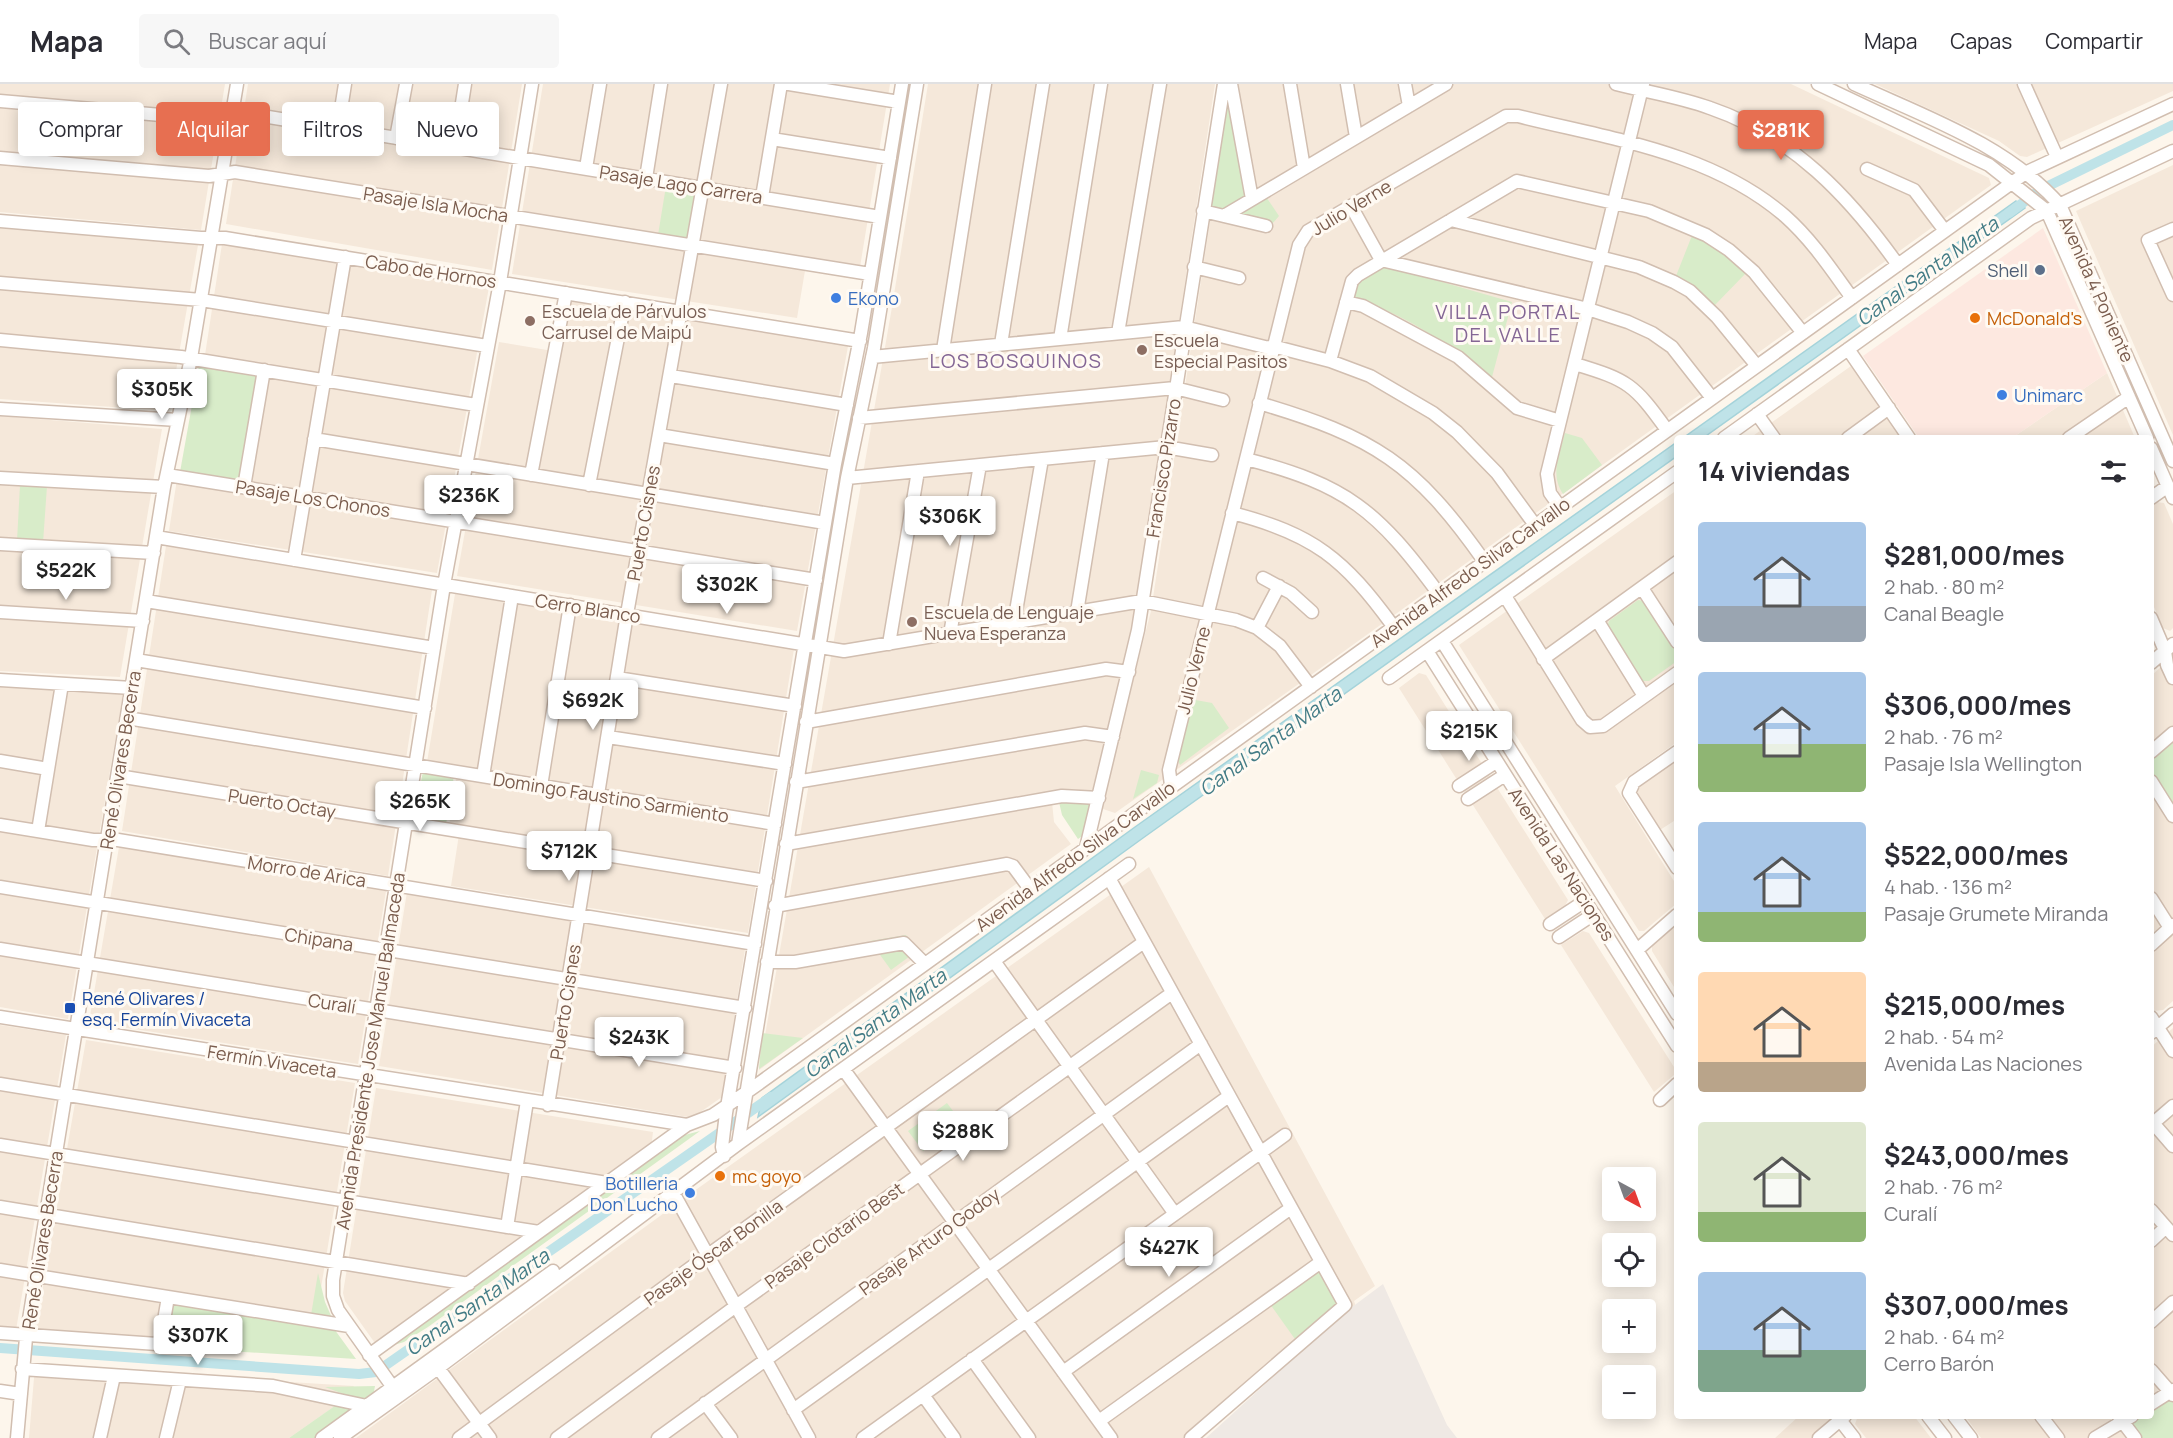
<!DOCTYPE html>
<html lang="es">
<head>
<meta charset="utf-8">
<style>
  body { margin:0; font-family:Manrope,sans-serif; background:#f7f7f7; color:#2b2b33; height:100vh; display:flex; flex-direction:column; font-size:22px; white-space:nowrap }
  * { box-sizing:border-box; margin:0 }
  p { font-size:20px; color:#7c7c81 }
  .icon { flex:none; width:33px; height:33px; fill:none; stroke:currentColor; stroke-width:2; stroke-linecap:round; stroke-linejoin:round }
  .map { position:relative; flex:1; overflow:hidden }
  .side { position:absolute; left:1674px; top:351px; width:480px; height:984px; display:flex; flex-direction:column; background:#fff; border-radius:6px; box-shadow:0 3px 15px #0003 }
  .side>* { flex:none }
  .top-card { position:absolute; left:18px; top:18px; width:570px; height:54px; display:flex; gap:12px }
  .needle { width:39px; rotate:139deg }
  .controls { position:absolute; left:1602px; top:1083px; display:grid; gap:12px }
  .controls a { display:grid; place-items:center; width:54px; height:54px; border-radius:6px; background:#fff; box-shadow:0 3px 15px #0003; font-size:30px }
  .price { position:absolute; translate:-50% -51px; padding:0 14px; border-radius:6px; background:#fff; color:#222; font-size:20px; line-height:39px; filter:drop-shadow(0 2px 3px #0008) }
  .price::after { content:''; position:absolute; left:50%; top:36px; width:18px; height:14px; margin-left:-9px; background:inherit; clip-path:polygon(0 0,100% 0,50% 100%) }
  .price.selected { background:#e76f51; color:#fff }
  ul { padding:0; list-style:none }
  li { display:flex; align-items:center; gap:18px; height:150px; padding:0 24px }
  li span { display:grid; place-items:center; flex:none; width:168px; height:120px; border-radius:6px; color:#555 }
  li>.icon { margin-inline-start:auto }
  span .icon { width:72px; height:72px; fill:#fffc; stroke-width:1 }
  li b { font-size:26px }
  h2 { display:flex; justify-content:space-between; align-items:center; height:72px; padding:0 24px; font-size:26px }
  .tag { padding:0 21px; border-radius:6px; background:#fff; box-shadow:0 3px 15px #0003; font-size:21px; line-height:54px }
  .tag.selected { background:#e76f51; color:#fff }
  header { display:flex; align-items:center; gap:36px; box-sizing:border-box; height:84px; padding:0 30px; background:#fff; border-bottom:2px solid #e1e1e2 }
  header strong { font-size:28px }
  nav { display:flex; gap:33px; margin-inline-start:auto; font-size:21px }
  .search { width:420px; height:54px; background:#f7f7f7; display:flex; align-items:center; gap:15px; box-sizing:border-box; padding:0 21px; border-radius:6px; color:#7c7c81; font-size:22px }
  .map>svg:first-child { display:block }
  .residential { fill:#f5e8da }
  .commercial { fill:#fde8e0 }
  .industrial { fill:#efe9e4 }
  .green { fill:#d8ecc9 }
  .water { fill:#bfe3e8; stroke:#a5d3da; stroke-width:1.5 }
  .lines { fill:none; stroke-linecap:round; stroke-linejoin:round }
  .canal { stroke:#bfe3e8; stroke-width:10 }
  .minor-casing { stroke:#d1beb0; stroke-width:15 }
  .minor { stroke:#fff; stroke-width:12 }
  .service-dot { fill:#5c6f8a; stroke:#fffaf3; stroke-width:2 }
  .shop-dot { fill:#3f7fe0; stroke:#fffaf3; stroke-width:2 }
  .food-dot { fill:#e8710a; stroke:#fffaf3; stroke-width:2 }
  .education-dot { fill:#8d6e63; stroke:#fffaf3; stroke-width:2 }
  .transit-dot { fill:#1a4fb4; stroke:#fffaf3; stroke-width:2 }
  .labels { text-anchor:middle; dominant-baseline:central; stroke-width:6; stroke-linejoin:round; paint-order:stroke }
  .street-label { font-size:18px; fill:#7a5c4d; stroke:#fffaf3 }
  .service-label { font-size:18px; fill:#4e5e75; stroke:#fffaf3; text-anchor:end }
  .shop-label { font-size:18px; fill:#366cbe; stroke:#fffaf3; text-anchor:start }
  .education-label { font-size:18px; fill:#785e54; stroke:#fffaf3; text-anchor:start }
  .food-label { font-size:18px; fill:#c56008; stroke:#fffaf3; text-anchor:start }
  .transit-label { font-size:18px; fill:#164399; stroke:#fffaf3; text-anchor:start }
  .water-label { font-size:20px; font-style:italic; fill:#437c86; stroke:#fffaf3 }
  .neighbourhood-label { font-size:20px; letter-spacing:1.5px; fill:#846695; stroke:#fffaf3 }
</style>
</head>
<body>
<header>
<strong>Mapa</strong>
<div class="search"><svg class="icon" aria-label="search" viewBox="0 0 24 24"><circle cx="10" cy="10" r="6"/><path d="M15 15l6 6"/></svg>Buscar aquí</div>
<nav><a>Mapa</a><a>Capas</a><a>Compartir</a></nav>
</header>
<div class="map">
<svg width="2173" height="1354" viewBox="0 0 2173 1354">
  <rect width="100%" height="100%" fill="#fdf6ec"/>
  <!-- residential -->
  <path class="residential" d="M0,0H225L201,146L0,128Z
    M248,0H522L492,186L226,140Z
    M543,0H890L860,183L807,175L797,234L512,190Z
    M928,0H1215L1133,542L1092,708L1070,705L1051,708L1054,738L1071,760L759,986L892,223Z
    M1234,0H1791L1989,94L1991,101L1293,604L1115,729L1100,724L1151,527L1211,131L1268,150L1277,131L1262,105L1259,106L1254,103Z
    M1875,0H2173V7L2027,73L2020,72L1999,57Z
    M2173,81V351L2076,127Z
    M0,142L198,161L169,327L0,315Z
    M222,160L489,203L437,489L169,447L177,395L247,408L205,271Z
    M569,216L848,262L797,547L457,492L499,258L559,268Z
    M1851,282L1902,354H1750Z
    M2107,289L2135,354H2012Z
    M0,332L162,345L120,593L0,587Z
    M1677,406V658L1615,702L1677,802V819L1644,847H1639L1459,561Z
    M2156,418L2164,419L2173,440V544L2170,547L2163,544L2151,516V421Z
    M166,462L432,506L388,792L122,747Z
    M455,510L794,565L748,849L451,802L460,744L449,742L458,683L427,678Z
    M2173,572V917L2163,926L2155,927L2151,920V592Z
    M1419,589L1426,591L1568,816L1565,822L1545,835L1399,604Z
    M0,603L123,610L68,935L0,923Z
    M1677,676V735L1660,746L1637,711L1638,704Z
    M119,763L386,807L358,980L89,938Z
    M1149,783L1375,1202L1354,1217L1356,1223L1342,1229L1199,1354H356L697,1105Z
    M407,808L745,865L722,1013L699,1029L688,1033L379,982Z
    M1677,839V908L1652,867V861Z
    M1583,847L1589,849L1674,983V991L1654,1008L1561,861Z
    M0,941L66,951L16,1246L0,1244Z
    M2173,944V1354H1981L1965,1332H2151V963Z
    M86,956L355,999L316,1234L158,1256L35,1248Z
    M376,1004L653,1048L651,1064L377,1262L345,1217L343,1209Z
    M35,1282L354,1302L348,1313L289,1354H29Z
    M1799,1332H1837L1813,1354H1775Z
    M1858,1332H1914L1931,1354H1866L1855,1340Z"/>
  <!-- commercial -->
  <path class="commercial" d="M2043,144L2107,289L2012,354H1919L1863,272Z"/>
  <!-- industrial -->
  <path class="industrial" d="M1383,1200L1447,1341L1457,1354H1206L1340,1232Z"/>
  <!-- green -->
  <path class="green" d="M1230,6L1248,113L1226,126L1210,124Z
    M666,102L700,107L692,156L658,151Z
    M1265,111L1279,132L1273,139L1238,129Z
    M1693,149L1719,165L1747,188L1714,222L1698,205L1676,192Z
    M1379,180L1512,218L1492,293C1452,264 1399,224 1350,215L1356,198Z
    M199,282L257,289L239,400L180,388Z
    M1565,349L1582,354L1602,381L1563,410C1550,391 1559,371 1565,349Z
    M20,401L47,402L43,459L17,457Z
    M1638,516L1644,517L1677,569V577L1649,597H1642L1607,543L1609,537Z
    M1190,615L1212,619L1229,644L1180,681L1177,674Z
    M2173,654V722L2151,687V673Z
    M1141,686L1159,691L1157,699L1133,715Z
    M423,687L454,692L446,740L414,734Z
    M1074,716L1091,720L1085,750L1078,755L1062,731L1059,718Z
    M906,851L917,867L891,886L870,857Z
    M762,949L803,954L759,985Z
    M947,1019L962,1039L923,1067L908,1047Z
    M700,1047L428,1243L404,1258L381,1265L677,1053Z
    M1319,1184L1341,1220L1297,1258L1270,1220Z
    M318,1189L325,1218L332,1234L311,1231Z
    M173,1219L332,1242L356,1275L165,1263Z
    M375,1302L373,1312L316,1354H289L349,1312L325,1303Z
    M2173,1313V1354H2141L2131,1337L2138,1332H2151V1324Z"/>
  <!-- water -->
  <path class="water" d="M2016,117L2025,124L1703,354H1683Z
    M1677,358V372L1143,754L758,1033L762,1014L1135,743Z"/>
  <g class="lines">
    <!-- canal -->
    <path class="canal" d="M2009,129L2040,106L2173,41
      M0,1264L359,1290L376,1288L771,1013"/>
    <defs>
      <path id="minor" d="M789,0L899,18
        M1231,0L1252,115
        M1290,0L1304,84
        M1347,0L1356,53
        M1405,0L1409,22
        M1616,0C1647,8 1680,13 1710,24C1792,52 1849,112 1898,181
        M1818,0L1989,81L2047,127L2147,354
        M1854,0C1926,33 2007,61 2060,121L2173,377
        M2024,0L2057,73
        M0,17L230,37
        M232,27L880,133
        M338,44L345,0
        M396,54L406,0
        M772,55L890,74
        M455,63L465,0
        M0,74L209,92L235,88L870,190
        M586,84L600,0
        M1867,85L1914,106L1945,147
        M646,94L661,0
        M762,113L781,0
        M1351,122L1381,176L1588,225L1628,238L1652,249L1672,263L1712,314
        M1203,127L1266,142
        M1224,132L1446,0
        M1451,136L1639,183L1674,198L1690,207L1717,233L1757,282
        M0,137L201,154H225L860,257
        M2173,145L2148,156L2173,211
        M1194,183L1239,194
        M0,199L201,216L487,262
        M1346,218L1363,222L1458,273L1517,324L1560,337
        M1118,249L1160,0
        M1060,255L1101,0
        M0,256L181,273L476,321
        M1001,260L1043,0
        M1848,265L1909,354
        M943,266L985,0
        M872,273L1184,243L1265,263L1280,264L1330,277L1370,292L1433,329L1457,348L1497,389L1535,441
        M1330,277L1352,197L1358,191L1517,97L1649,127L1706,151L1729,166L1754,188L1803,249
        M1575,280C1628,296 1634,300 1667,346
        M671,292L847,321
        M1259,319C1374,353 1415,379 1484,477
        M0,325L178,336
        M1757,330L1774,354
        M859,334L1175,304L1223,316
        M659,351L835,380
        M1724,354L2031,134L2173,67
        M1848,354L1889,324
        M2069,354L2129,313
        M314,355L825,439
        M2151,364L2173,414
        M1246,375C1347,401 1377,426 1439,510
        M167,391L816,496
        M531,391L566,209
        M0,394L164,403
        M847,394L1166,363L1212,371
        M589,401L625,218
        M244,403L264,286
        M2151,414L2168,402
        M1560,423L1550,409L1547,390L1643,0
        M1232,429C1314,450 1344,475 1393,542
        M156,453L844,567L1142,517L1236,536L1257,544L1280,562L1311,603
        M0,460L154,469
        M294,476L345,173
        M1263,494L1291,509L1312,528
        M1642,504L1677,558
        M1505,512L1582,636L1590,643L1603,642L1677,589
        M146,517L434,564
        M0,528L143,537
        M1077,528L1103,369
        M2151,534L2165,567L2167,581L2173,594
        M1597,536L1644,612
        M1014,539L1042,375
        M1257,544L1279,502
        M950,550L980,381
        M1442,557L1677,930
        M889,560L918,387
        M1427,567L1677,962
        M1543,575L1677,478
        M136,576L425,624
        M2151,579L2173,560
        M617,594L795,622
        M1389,594L1677,388
        M0,596L132,604
        M127,634L775,740
        M806,638L1106,585L1129,588
        M608,653L785,680
        M1677,668L1634,698L1629,709L1677,784
        M2151,668L2173,649
        M0,677L48,685
        M118,692L766,797
        M483,692L512,512
        M2151,697L2173,732
        M796,698L1085,649L1113,653
        M1171,701L1169,686L1299,161L1308,147L1506,32H1518C1610,55 1711,68 1785,132C1812,156 1831,185 1852,214
        M541,702L570,521
        M1459,702L1496,678
        M1468,715L1505,691
        M0,741L93,756H118L755,860
        M38,747L62,600
        M786,760L1062,712L1099,714
        M1086,764L1138,546L1224,0
        M1109,794L1345,1221L1191,1354
        M0,803L745,924
        M2151,814L2170,844
        M775,822L1007,780L1013,782L1030,805
        M1550,840L1585,817
        M1559,853L1594,830
        M2151,861L2173,841
        M0,865L735,984
        M1637,866L1677,831
        M994,877L1175,1130
        M767,878H795L904,859L925,880
        M0,933L687,1041
        M2151,933L2173,967
        M2151,949L2173,930
        M844,986L1111,1354
        M0,1000L607,1099
        M1660,1016L1677,1000
        M548,1021L627,530L721,0
        M2153,1039L2173,1062
        M2151,1041L2173,1022
        M738,1060L847,394L874,264L917,0
        M0,1061L539,1148
        M724,1072L722,1063L726,1029L835,380L861,249L902,0
        M670,1103L809,1354
        M0,1123L469,1200
        M2151,1126L2173,1151
        M507,1143L527,1017
        M2151,1157L2166,1143
        M0,1186L349,1242
        M2151,1238L2173,1218
        M0,1249L157,1260L161,1254L168,1213
        M369,1271L687,1041L713,1031L747,1008L2027,88L2173,20
        M972,1275L1029,1354
        M433,1277L490,1354
        M22,1285L273,1302L367,1322
        M2151,1286L2173,1311
        M1063,1288L1291,1124
        M0,1307L21,1310
        M923,1311L954,1354
        M399,1312L338,1226L333,1212V1196L444,501L500,198L532,0
        M705,1319L731,1354
        M2151,1320L2173,1306
        M793,1326L1229,1012
        M1928,1332L1945,1354
        M1954,1332L1971,1354
        M2041,1332L2058,1354
        M2119,1333L2135,1354
        M1840,1336L1854,1354
        M1099,1337L1321,1178
        M17,1354L26,1254L164,403L191,274L237,0
        M100,1354L114,1292
        M166,1354L180,1296
        M322,1354L553,1187
        M340,1354L438,1284L738,1060L1129,780
        M459,1354L708,1171L1144,858
        M557,1354L736,1222L1172,909
        M658,1354L1201,960
        M863,1354L1285,1051
        M1819,1354L1845,1332
        M2095,1354L2132,1332"/>
    </defs>
    <!-- minor casing -->
    <use href="#minor" class="minor-casing"/>
    <!-- minor -->
    <use href="#minor" class="minor"/>
  </g>
  <!-- markers -->
  <circle class="service-dot" cx="2040" cy="186" r="6"/>
  <g class="shop-dot">
    <circle cx="836" cy="214" r="6"/>
    <circle cx="2002" cy="311" r="6"/>
    <circle cx="690" cy="1109" r="6"/>
  </g>
  <g class="food-dot">
    <circle cx="1975" cy="234" r="6"/>
    <circle cx="720" cy="1092" r="6"/>
  </g>
  <g class="education-dot">
    <circle cx="530" cy="237" r="6"/>
    <circle cx="1142" cy="266" r="6"/>
    <circle cx="912" cy="538" r="6"/>
  </g>
  <rect class="transit-dot" x="64" y="918" width="12" height="12" rx="3"/>
  <g class="labels">
    <!-- street labels -->
    <g class="street-label">
      <text transform="translate(681 100) rotate(9)">Pasaje Lago Carrera</text>
      <text transform="translate(436 120) rotate(9)">Pasaje Isla Mocha</text>
      <text transform="translate(1351 123) rotate(-31)">Julio Verne</text>
      <text transform="translate(431 187) rotate(9)">Cabo de Hornos</text>
      <text transform="translate(2097 205) rotate(66)">Avenida 4 Poniente</text>
      <text transform="translate(1163 384) rotate(-81)">Francisco Pizarro</text>
      <text transform="translate(313 414) rotate(9)">Pasaje Los Chonos</text>
      <text transform="translate(643 439) rotate(-80)">Puerto Cisnes</text>
      <text transform="translate(1470 488) rotate(-36)">Avenida Alfredo Silva Carvallo</text>
      <text transform="translate(588 524) rotate(9)">Cerro Blanco</text>
      <text transform="translate(1193 586) rotate(-76)">Julio Verne</text>
      <text transform="translate(120 676) rotate(-81)">René Olivares Becerra</text>
      <text transform="translate(611 713) rotate(9)">Domingo Faustino Sarmiento</text>
      <text transform="translate(282 719) rotate(9)">Puerto Octay</text>
      <text transform="translate(1075 772) rotate(-36)">Avenida Alfredo Silva Carvallo</text>
      <text transform="translate(1562 780) rotate(57)">Avenida Las Naciones</text>
      <text transform="translate(307 787) rotate(9)">Morro de Arica</text>
      <text transform="translate(319 855) rotate(9)">Chipana</text>
      <text transform="translate(565 918) rotate(-81)">Puerto Cisnes</text>
      <text transform="translate(332 919) rotate(9)">Curalí</text>
      <text transform="translate(370 967) rotate(-81)">Avenida Presidente Jose Manuel Balmaceda</text>
      <text transform="translate(272 977) rotate(9)">Fermín Vivaceta</text>
      <text transform="translate(834 1151) rotate(-36)">Pasaje Clotario Best</text>
      <text transform="translate(42 1156) rotate(-81)">René Olivares Becerra</text>
      <text transform="translate(929 1157) rotate(-36)">Pasaje Arturo Godoy</text>
      <text transform="translate(713 1168) rotate(-36)">Pasaje Óscar Bonilla</text>
    </g>
    <!-- service labels -->
    <g class="service-label">
      <text x="2028" y="186">Shell</text>
    </g>
    <!-- shop labels -->
    <g class="shop-label">
      <text x="848" y="214">Ekono</text>
      <text x="2014" y="311">Unimarc</text>
      <text x="678" y="1099" text-anchor="end">Botilleria<tspan x="678" dy="21">Don Lucho</tspan></text>
    </g>
    <!-- education labels -->
    <g class="education-label">
      <text x="542" y="227">Escuela de Párvulos<tspan x="542" dy="21">Carrusel de Maipú</tspan></text>
      <text x="1154" y="256">Escuela<tspan x="1154" dy="21">Especial Pasitos</tspan></text>
      <text x="924" y="528">Escuela de Lenguaje<tspan x="924" dy="21">Nueva Esperanza</tspan></text>
    </g>
    <!-- food labels -->
    <g class="food-label">
      <text x="1987" y="234">McDonald's</text>
      <text x="732" y="1092">mc goyo</text>
    </g>
    <!-- transit labels -->
    <g class="transit-label">
      <text x="82" y="914">René Olivares /<tspan x="82" dy="21">esq. Fermín Vivaceta</tspan></text>
    </g>
    <!-- water labels -->
    <g class="water-label">
      <text transform="translate(1927 187) rotate(-36)">Canal Santa Marta</text>
      <text transform="translate(1270 657) rotate(-36)">Canal Santa Marta</text>
      <text transform="translate(875 939) rotate(-36)">Canal Santa Marta</text>
      <text transform="translate(477 1218) rotate(-35)">Canal Santa Marta</text>
    </g>
    <!-- neighbourhood labels -->
    <g class="neighbourhood-label">
      <text x="1508" y="227">VILLA PORTAL<tspan x="1508" dy="23">DEL VALLE</tspan></text>
      <text x="1016" y="276">LOS BOSQUINOS</text>
    </g>
  </g>
</svg>
<div class="controls">
<a><svg class="needle" viewBox="-14 -14 28 28"><path d="M0-13l5 13h-10z" fill="#e53935"/><path d="M0 13l5-13h-10z" fill="#7c7c81"/></svg></a>
<a><svg class="icon" aria-label="locate" viewBox="0 0 24 24"><circle cx="12" cy="12" r="6"/><path d="M12 2v4M12 18v4M2 12h4M18 12h4"/></svg></a>
<a>+</a>
<a>−</a>
</div>
<b class="price selected" style="left:1781px;top:77px">$281K</b>
<b class="price" style="left:162px;top:336px">$305K</b>
<b class="price" style="left:469px;top:442px">$236K</b>
<b class="price" style="left:950px;top:463px">$306K</b>
<b class="price" style="left:66px;top:517px">$522K</b>
<b class="price" style="left:727px;top:531px">$302K</b>
<b class="price" style="left:593px;top:647px">$692K</b>
<b class="price" style="left:1469px;top:678px">$215K</b>
<b class="price" style="left:420px;top:748px">$265K</b>
<b class="price" style="left:569px;top:798px">$712K</b>
<b class="price" style="left:639px;top:984px">$243K</b>
<b class="price" style="left:963px;top:1078px">$288K</b>
<b class="price" style="left:1169px;top:1194px">$427K</b>
<b class="price" style="left:198px;top:1282px">$307K</b>
<div class="top-card">
<a class="tag">Comprar</a>
<a class="tag selected">Alquilar</a>
<a class="tag">Filtros</a>
<a class="tag">Nuevo</a>
</div>
<section class="side">
<h2>14 viviendas<svg class="icon" aria-label="filters" viewBox="0 0 24 24"><path d="M4 7h16M4 17h16"/><circle cx="9" cy="7" r="2"/><circle cx="15" cy="17" r="2"/></svg></h2>
<ul>
<li><span style="background:linear-gradient(#a9c7e8 70%,#9aa5b1 0)"><svg class="icon" aria-label="home" viewBox="0 0 24 24"><path d="M3 11l9-7 9 7M6 9v11h12V9"/></svg></span><div><b>$281,000/mes</b><p>2 hab. · 80 m²</p><p>Canal Beagle</p></div></li>
<li><span style="background:linear-gradient(#a9c7e8 60%,#8fb573 0)"><svg class="icon" aria-label="home" viewBox="0 0 24 24"><path d="M3 11l9-7 9 7M6 9v11h12V9"/></svg></span><div><b>$306,000/mes</b><p>2 hab. · 76 m²</p><p>Pasaje Isla Wellington</p></div></li>
<li><span style="background:linear-gradient(#a9c7e8 75%,#8fb573 0)"><svg class="icon" aria-label="home" viewBox="0 0 24 24"><path d="M3 11l9-7 9 7M6 9v11h12V9"/></svg></span><div><b>$522,000/mes</b><p>4 hab. · 136 m²</p><p>Pasaje Grumete Miranda</p></div></li>
<li><span style="background:linear-gradient(#ffd9b3 75%,#b9a48a 0)"><svg class="icon" aria-label="home" viewBox="0 0 24 24"><path d="M3 11l9-7 9 7M6 9v11h12V9"/></svg></span><div><b>$215,000/mes</b><p>2 hab. · 54 m²</p><p>Avenida Las Naciones</p></div></li>
<li><span style="background:linear-gradient(#dfe7d0 75%,#8fb573 0)"><svg class="icon" aria-label="home" viewBox="0 0 24 24"><path d="M3 11l9-7 9 7M6 9v11h12V9"/></svg></span><div><b>$243,000/mes</b><p>2 hab. · 76 m²</p><p>Curalí</p></div></li>
<li><span style="background:linear-gradient(#a9c7e8 65%,#7fa58c 0)"><svg class="icon" aria-label="home" viewBox="0 0 24 24"><path d="M3 11l9-7 9 7M6 9v11h12V9"/></svg></span><div><b>$307,000/mes</b><p>2 hab. · 64 m²</p><p>Cerro Barón</p></div></li>
</ul>
</section>
</div>
</body>
</html>
